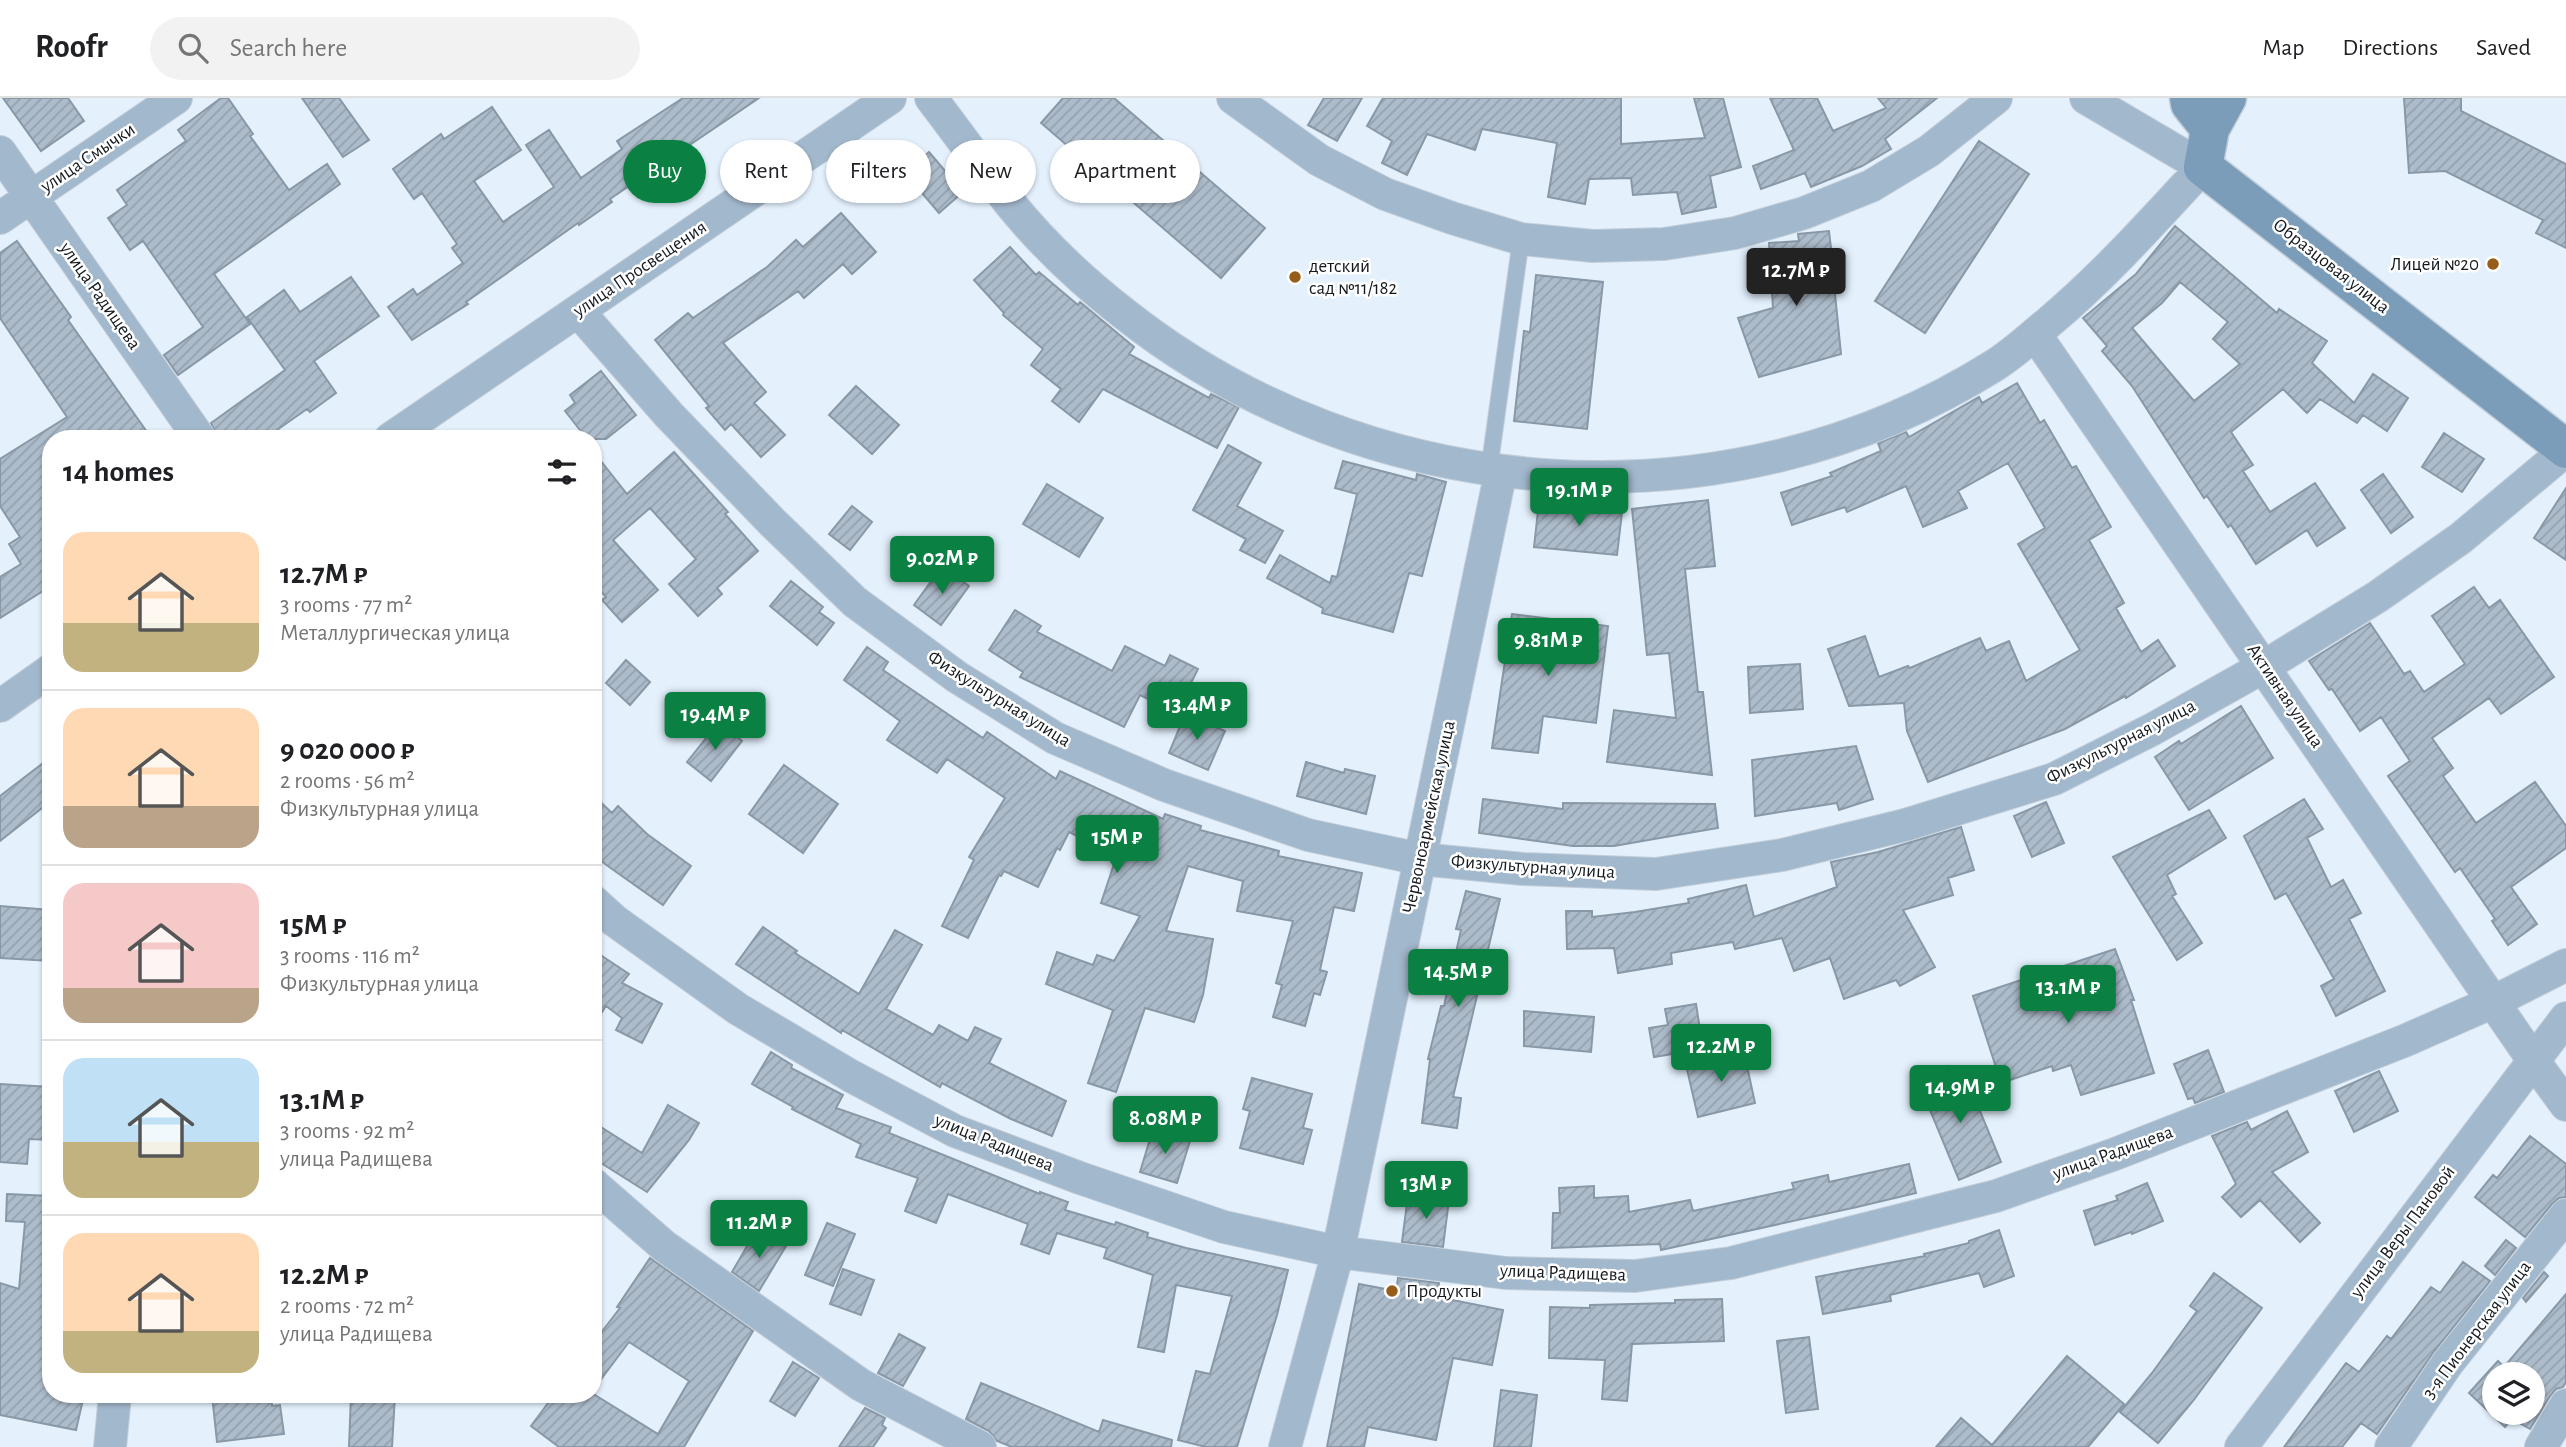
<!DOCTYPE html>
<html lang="en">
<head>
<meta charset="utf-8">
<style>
  body { margin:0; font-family:"Alegreya Sans",sans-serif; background:#f2f2f2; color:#202124; height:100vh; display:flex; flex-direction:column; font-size:26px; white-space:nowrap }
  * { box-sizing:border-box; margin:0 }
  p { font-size:23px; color:#757577 }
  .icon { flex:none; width:38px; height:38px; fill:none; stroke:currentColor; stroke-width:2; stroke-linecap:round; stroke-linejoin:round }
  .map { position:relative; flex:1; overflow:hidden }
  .details { position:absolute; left:42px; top:332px; width:560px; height:973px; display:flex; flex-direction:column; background:#fff; border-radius:28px; box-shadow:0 2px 5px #0004 }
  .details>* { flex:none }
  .guide { position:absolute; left:623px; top:42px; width:665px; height:63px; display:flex; gap:14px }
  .controls { position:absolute; left:2482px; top:1264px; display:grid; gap:14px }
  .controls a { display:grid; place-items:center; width:63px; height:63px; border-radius:50%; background:#fff; box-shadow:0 2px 5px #0004; font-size:35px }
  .price { position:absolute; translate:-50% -60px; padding:0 16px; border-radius:7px; background:#0b8043; color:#fff; font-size:23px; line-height:46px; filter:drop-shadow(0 2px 4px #0008) }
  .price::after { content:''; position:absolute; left:50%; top:42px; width:21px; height:16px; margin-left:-10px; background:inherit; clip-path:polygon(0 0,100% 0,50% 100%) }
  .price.on { background:#222; color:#fff }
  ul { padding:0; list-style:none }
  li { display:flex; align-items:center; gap:21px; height:175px; padding:0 21px }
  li+li { border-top:2px solid #e0e0e0 }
  li span { display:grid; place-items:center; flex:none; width:196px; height:140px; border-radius:21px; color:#555 }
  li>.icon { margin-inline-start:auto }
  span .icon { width:84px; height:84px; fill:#fffc; stroke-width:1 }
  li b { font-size:30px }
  h2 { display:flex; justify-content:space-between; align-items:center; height:84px; padding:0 21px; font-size:30px }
  .pill { padding:0 24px; border-radius:32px; background:#fff; box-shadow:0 2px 5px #0004; font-size:24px; line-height:63px }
  .pill.on { background:#0b8043; color:#fff }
  header { display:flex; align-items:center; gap:42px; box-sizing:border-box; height:98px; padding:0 35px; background:#fff; border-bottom:2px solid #e0e0e0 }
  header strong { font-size:33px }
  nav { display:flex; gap:38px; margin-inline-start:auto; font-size:24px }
  .search { width:490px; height:63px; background:#f2f2f2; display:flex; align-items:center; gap:18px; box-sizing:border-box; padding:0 24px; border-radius:38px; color:#757577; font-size:26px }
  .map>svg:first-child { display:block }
  .building { fill:url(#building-hatch); stroke:#8998a6; stroke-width:2; fill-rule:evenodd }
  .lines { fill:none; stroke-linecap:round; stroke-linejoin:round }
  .lane-casing { stroke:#c3ced9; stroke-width:18 }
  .street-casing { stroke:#c3ced9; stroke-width:34 }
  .secondary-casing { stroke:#c3ced9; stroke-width:41 }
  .lane { stroke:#a2b8cc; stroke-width:16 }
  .street { stroke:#a2b8cc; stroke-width:32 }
  .secondary { stroke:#7b9dba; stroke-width:38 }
  .poi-dot { fill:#975e1a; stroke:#fff; stroke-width:2.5 }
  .labels { text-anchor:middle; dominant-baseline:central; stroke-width:5; stroke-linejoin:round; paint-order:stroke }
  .street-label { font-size:19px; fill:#13191e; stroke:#fff }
  .poi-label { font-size:19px; fill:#13191e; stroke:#fff; text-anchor:start }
</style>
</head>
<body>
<header>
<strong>Roofr</strong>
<div class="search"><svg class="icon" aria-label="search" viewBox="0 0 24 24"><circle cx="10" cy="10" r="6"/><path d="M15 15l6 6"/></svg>Search here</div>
<nav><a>Map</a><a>Directions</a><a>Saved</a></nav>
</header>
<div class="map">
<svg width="2566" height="1349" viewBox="0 0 2566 1349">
  <defs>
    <pattern id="building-hatch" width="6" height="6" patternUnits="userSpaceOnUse" patternTransform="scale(1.75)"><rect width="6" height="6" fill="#adbccb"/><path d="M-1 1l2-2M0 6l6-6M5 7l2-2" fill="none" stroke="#94a1ae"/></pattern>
  </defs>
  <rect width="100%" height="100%" fill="#e4f1fd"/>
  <!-- building -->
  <path class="building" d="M3,0H68L84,23L41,53Z
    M221,0H228L253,36L250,38L289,92L327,66L340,86L214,176L250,226L178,277L164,257L203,229L143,143L130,152L108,120L127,107L117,92L186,43L178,32Z
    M302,0H339L369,42L343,59Z
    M683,0H759L610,101L612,104L579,127L578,125L466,204L468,206L412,242L388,209L413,191L417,197L463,165L452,150L457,146L422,95L414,101L393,71L441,36L444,41L492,9L521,52L474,83L503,124L554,89L526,47L549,32L581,80L622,51L617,43Z
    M1063,0H1114L1265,130L1221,180L1041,25Z
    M1324,0H1362L1337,43L1308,27Z
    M1383,0H1621V46L1705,40L1694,0H1723L1741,69L1710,78L1716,109L1682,116L1677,94L1633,97L1631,80L1589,81L1585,106L1548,99L1557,45L1482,31L1475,52L1427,36L1407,77L1382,65L1392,43L1367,28Z
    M1770,0H1817L1833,33L1886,10L1878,0H1937L1885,41L1891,51L1862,68L1811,89L1805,75L1761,91L1753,68L1794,52Z
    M2404,0H2461V13L2566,66V150L2536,135L2543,122L2445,73L2409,75Z
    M1979,43L2029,76L1925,235L1875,203Z
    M929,54L963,94L939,115L905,75Z
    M841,115L876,154L852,176L843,166L804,200L798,193L723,245L766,294L754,305L785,337L761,359L731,326L725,332L706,310L709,308L655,242L688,215L693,220L767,169L796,142L803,149Z
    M2175,128L2277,215L2279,211L2327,243L2312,265L2354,305L2373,276L2408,300L2387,333L2363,317L2357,325L2320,301L2307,315L2283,291L2231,334L2253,367L2243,373L2270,414L2315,385L2345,430L2317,448L2307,432L2256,466L2231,427L2228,429L2207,398L2204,400L2132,288L2102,253L2107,248L2083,220L2136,176ZM2180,184L2228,224L2213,241L2240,266L2194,303L2132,230L2162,205Z
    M1829,133L1834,176L1831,174L1835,196L1841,256L1759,279L1738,220L1773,210L1769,145L1799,143L1798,136Z
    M17,143L71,219L68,222L152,341H51V488L0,520V479L21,466L9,446L20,439L0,408V361L67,319L0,220V155Z
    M1010,149L1036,177L1039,174L1078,207L1080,204L1134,249L1129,256L1209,300L1211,296L1239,309L1217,350L1103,291L1079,324L1052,303L1061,291L1031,267L1043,251L1003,217L1004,215L974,182Z
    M1536,177L1603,184L1587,331L1514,323L1524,233L1530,234Z
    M351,179L379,218L314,263L336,295L310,314L307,311L264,341H218L211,325L285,272L247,219L284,192L300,214Z
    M601,273L636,317L606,341H587L565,313L575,305L570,297Z
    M2017,285L2040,325L2044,322L2072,370L2076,368L2111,429L2089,442L2124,505L2116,510L2141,554L2158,542L2175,568L2126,600L2125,598L2065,631L1928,684L1907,633L1904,605L1849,608L1828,551L1865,538L1879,579L1908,568L1910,570L1980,540L1986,553L2009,543L2026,583L2080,552L2018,446L2045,430L2008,365L1958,393L1967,410L1923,429L1906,388L1847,414L1845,409L1792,427L1781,395L1832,378L1830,375L1881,353L1878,345L1906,334L1909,339L1979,299L1982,305Z
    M856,288L899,327L872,356L829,317Z
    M2444,335L2484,361L2462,394L2422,369Z
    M1228,347L1261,365L1237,408L1283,433L1265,465L1240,452L1246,441L1193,412Z
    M593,353L627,396L674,354L728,414L725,416L758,453L717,490L722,496L698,518L669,486L696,461L650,410L613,442L658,492L622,524L602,502L606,499L593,484Z
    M1343,363L1416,382L1417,376L1446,384L1422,478L1409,475L1393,534L1322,515L1323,510L1267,480L1280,457L1330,485L1332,478L1337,479L1357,396L1335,390Z
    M2383,376L2413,419L2391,435L2361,392Z
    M1047,386L1103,420L1079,459L1023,426Z
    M2566,390V462L2534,440Z
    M1708,402L1715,468L1685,471L1698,594H1703L1712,677L1607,664L1614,612L1676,620L1669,555L1647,557L1632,411Z
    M1539,404L1591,410L1623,406L1617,457L1534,449Z
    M852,408L872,424L850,452L829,436Z
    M942,468L969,488L941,527L914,507Z
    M791,483L823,509L819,514L834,525L817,547L770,508Z
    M2474,489L2489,510L2500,502L2554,579L2501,616L2489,600L2432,640L2453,670L2443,678L2476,725L2535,684L2566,728V750L2511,789L2537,826L2508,847L2492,823L2495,821L2460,770L2455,774L2388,678L2410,663L2381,619L2360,633L2332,591L2329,592L2309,563L2370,525L2404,576L2410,573L2424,594L2465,566L2432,518Z
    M1015,512L1041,528L1037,534L1112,573L1125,548L1165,568L1170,557L1198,571L1176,615L1140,597L1124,629L1020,579L1023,574L989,552Z
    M1512,516L1608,528L1596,625L1543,618L1538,655L1492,650Z
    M867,549L888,564L883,572L983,640L987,634L1056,681L1060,673L1163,721L1165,716L1201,728L1200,732L1279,753L1278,758L1362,775L1354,813L1334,809L1320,872L1327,874L1320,897L1314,895L1305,928L1273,919L1282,887L1276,885L1293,823L1237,813L1243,783L1188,768L1166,833L1213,841L1203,897L1194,924L1145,910L1116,994L1088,985L1113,912L1046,886L1057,854L1093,867L1097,857L1114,863L1140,818L1101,805L1117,757L1069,734L1060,752L1057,750L1038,789L1004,773L1001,778L999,777L968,840L942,828L974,762L969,759L1005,700L947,661L937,675L887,642L900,623L844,582Z
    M626,562L650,584L630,607L606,585Z
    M1800,566L1803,611L1750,615L1748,569Z
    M2241,608L2273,660L2189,712L2155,659L2179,643L2181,646Z
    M1185,616L1225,633L1208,672L1169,655Z
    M719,624L742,643L711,683L687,664Z
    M1856,648L1873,701L1839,712L1837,705L1755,718L1752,662Z
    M51,659V703L0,743V698Z
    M1306,664L1344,675L1345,671L1375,678L1366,716L1297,698Z
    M784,667L838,706L803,755L749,716Z
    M593,697L612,715L618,708L647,736L691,768L663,807L605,766L593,755Z
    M1483,701L1563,711V705L1715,706L1718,730L1614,748H1573L1479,735Z
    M2304,701L2323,731L2307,740L2331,789L2343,782L2361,815L2349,821L2385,893L2336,918L2321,888L2334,881L2286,795L2275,801L2244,738Z
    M2046,704L2064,745L2032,759L2014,718Z
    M2209,712L2226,740L2167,777L2176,796L2172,798L2202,845L2177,862L2113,759Z
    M1961,729L1974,772L1948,780L1953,797L1903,812L1935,869L1900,888L1896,882L1844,901L1830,860L1794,873L1782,840L1735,851L1733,844L1671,855L1672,866L1618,875L1614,850L1567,851L1566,813H1592V819L1635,814L1689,805L1688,801L1746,787L1754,819L1837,789L1831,764L1878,754Z
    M1466,793L1500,801L1453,999L1461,1000L1457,1030L1422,1025L1430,961H1428L1441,908H1444L1461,832L1456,831Z
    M0,808L51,812V863L0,860Z
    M763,829L797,853L795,855L859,896L895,832L922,847L886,911L933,937L939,927L968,943L975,929L1001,941L989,965L1066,1003L1052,1038L1011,1021L942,985L940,989L842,932L841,935L736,866Z
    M2115,851L2134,902H2131L2154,975L2081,997L2071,967L2053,973L2052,968L2001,985L1973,898Z
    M593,852L629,876L622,885L662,906L642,945L616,932L622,920L606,908L593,928Z
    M1696,906L1703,951L1654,959L1649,930L1668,927L1665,911Z
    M1524,913L1594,919L1591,954L1524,948Z
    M2208,952L2224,994L2195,1005L2193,1000L2188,1001L2174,966Z
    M771,954L792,967L791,970L843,997L836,1010L891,1029L889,1035L1040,1096V1094L1068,1104L1065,1112L1115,1127L1116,1124L1148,1135L1147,1139L1186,1150L1288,1172L1277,1217L1237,1349H1206L1178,1342L1196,1273L1210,1276L1232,1198L1176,1187L1164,1254L1138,1249L1153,1177L1104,1160L1107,1150L1057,1135L1049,1156L1021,1146L1028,1126L948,1096L936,1125L905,1113L918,1080L856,1059L861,1046L792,1011L793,1009L752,986Z
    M1744,954L1755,1005L1698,1019L1686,967Z
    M1947,968L1980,1013L2001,1064L1959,1082L1920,988Z
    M2379,973L2398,1013L2354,1034L2335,993Z
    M1252,980L1312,996L1303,1030L1312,1032L1303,1066L1240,1050L1250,1013L1243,1011Z
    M0,986L51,989V1042L29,1041L27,1066L0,1064Z
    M668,1007L699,1025L689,1042L647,1094L593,1060V1024L642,1055Z
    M2287,1013L2308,1054L2272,1074L2320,1125L2300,1144L2260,1102L2241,1119L2222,1099L2236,1086L2212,1038L2247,1024L2251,1032Z
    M1153,1031L1190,1043L1177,1085L1140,1074Z
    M2530,1038L2566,1066V1099L2559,1100L2552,1106L2525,1139L2475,1099L2493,1077L2497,1080Z
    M1909,1066L1916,1095L1857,1109L1661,1152L1660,1146L1552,1150L1553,1115H1560L1559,1090L1594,1088V1100L1628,1098L1629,1114L1690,1102L1693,1113L1794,1091L1792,1085L1828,1077L1829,1084Z
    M2147,1085L2163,1123L2132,1136L2131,1134L2095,1147L2084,1113L2118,1102L2116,1098Z
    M7,1096L51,1098V1297H84L76,1332L0,1317V1185L19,1191L25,1124L6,1123Z
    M1408,1097L1449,1102L1443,1149L1402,1144Z
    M827,1125L855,1136L833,1188L805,1177Z
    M757,1131L786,1148L759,1193L732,1174Z
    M1999,1132L2014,1178L1984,1189L1979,1175L1890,1197L1891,1203L1823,1216L1816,1179L1925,1158L1924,1156L1969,1145V1143Z
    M2506,1142L2516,1150L2495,1177L2485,1168Z
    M650,1160L753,1233L684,1349H559L531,1328L554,1297H595L658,1336L689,1283L629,1244L593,1292V1245L620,1210L617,1209Z
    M2463,1164L2490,1183L2433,1255L2377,1336L2361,1325L2342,1349H2284L2346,1265L2359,1274L2387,1238L2391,1241L2431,1189L2440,1195Z
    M843,1171L874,1182L861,1217L830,1206Z
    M2544,1174L2548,1178L2526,1204L2523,1200Z
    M2214,1175L2262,1210L2193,1303L2158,1345L2120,1314L2152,1275L2197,1213L2190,1208Z
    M1398,1180L1439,1185L1437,1199L1503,1212L1492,1267L1453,1260L1436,1342L1368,1329L1364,1349H1327L1359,1186L1396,1193Z
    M2566,1196V1284L2563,1289L2556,1291L2550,1298L2530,1331L2512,1321L2505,1329L2469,1295L2498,1263L2504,1269ZM2494,1276H2532V1314H2494Z
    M1722,1201L1724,1243L1632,1246L1627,1303L1602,1301L1605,1262L1549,1260L1550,1209L1590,1210V1207L1675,1205V1202Z
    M899,1236L925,1250L903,1288L878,1275Z
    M1809,1239L1818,1311L1786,1315L1777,1243Z
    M2067,1258L2124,1306L2088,1349H1936L1961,1320L1992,1347Z
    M793,1264L819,1280L795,1318L770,1303Z
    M981,1285L1099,1334L1103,1322L1172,1342L1171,1349H1012L997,1343L989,1333L966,1321Z
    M1501,1292L1537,1297L1531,1349H1494Z
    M212,1297H271L272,1308L280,1307L284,1336L217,1344Z
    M351,1297H395L392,1349H349Z
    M865,1310L885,1320L882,1327L886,1330L873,1349H839Z"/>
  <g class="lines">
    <defs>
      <path id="lane" d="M1489,372L1521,141"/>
      <path id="street" d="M931,0C957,34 982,69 1008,103C1041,144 1081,182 1122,214C1368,410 1727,436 1995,267C2014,255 2031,239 2048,225C2105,177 2153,123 2203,69L2086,0
        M1233,0L1319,62L1385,96L1452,120L1521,141L1593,148L1664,146L1735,135L1804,115L1871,88L1929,53L1996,0
        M0,54L200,341
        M0,120L176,0
        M578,213L669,317L772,424L855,504L957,579L1055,640L1164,687L1308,737L1420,761L1523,771L1656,776L1782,757L1905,727L2054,681L2153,631L2265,568L2377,499L2461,440L2566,352
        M2035,236L2533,962L2566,1007
        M390,341L890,0
        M0,608L51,572
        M593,803L615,823L738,911L851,978L955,1033L1080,1080L1224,1129L1338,1154L1506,1175L1635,1178L1731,1165L1996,1098L2115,1056L2404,943L2493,904L2566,867
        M593,1086L664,1148L861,1287L980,1349
        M110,1349L115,1297
        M1285,1349L1338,1154L1501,373
        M2241,1349L2566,920
        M2391,1349L2447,1266L2566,1117
        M2541,1349L2566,1307"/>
      <path id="secondary" d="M2189,0L2190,6L2210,31
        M2227,0L2210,31L2203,69L2566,351"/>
    </defs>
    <!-- lane casing -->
    <use href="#lane" class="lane-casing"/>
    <!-- street casing -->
    <use href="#street" class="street-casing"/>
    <!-- secondary casing -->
    <use href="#secondary" class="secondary-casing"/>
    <!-- lane -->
    <use href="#lane" class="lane"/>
    <!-- street -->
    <use href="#street" class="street"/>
    <!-- secondary -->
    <use href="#secondary" class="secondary"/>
  </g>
  <!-- markers -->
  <g class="poi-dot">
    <circle cx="2493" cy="166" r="7"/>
    <circle cx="1295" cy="179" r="7"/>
    <circle cx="1392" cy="1193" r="7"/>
  </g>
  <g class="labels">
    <!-- street labels -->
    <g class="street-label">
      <text transform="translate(88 60) rotate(-34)">улица Смычки</text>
      <text transform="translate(2331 168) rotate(38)">Образцовая улица</text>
      <text transform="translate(640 171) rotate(-34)">улица Просвещения</text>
      <text transform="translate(100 198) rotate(55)">улица Радищева</text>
      <text transform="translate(2285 598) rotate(56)">Активная улица</text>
      <text transform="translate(999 601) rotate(32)">Физкультурная улица</text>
      <text transform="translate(2121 644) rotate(-27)">Физкультурная улица</text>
      <text transform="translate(1429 719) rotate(-78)">Червоноармейская улица</text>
      <text transform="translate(1533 769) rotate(4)">Физкультурная улица</text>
      <text transform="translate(994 1045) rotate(22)">улица Радищева</text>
      <text transform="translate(2113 1055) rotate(-20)">улица Радищева</text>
      <text transform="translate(2403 1134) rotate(-53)">улица Веры Пановой</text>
      <text transform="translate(1563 1175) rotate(2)">улица Радищева</text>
      <text transform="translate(2477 1232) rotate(-53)">3-я Пионерская улица</text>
    </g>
    <!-- poi labels -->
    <g class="poi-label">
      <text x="2479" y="166" text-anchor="end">Лицей №20</text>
      <text x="1309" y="168">детский<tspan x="1309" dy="22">сад №11/182</tspan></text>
      <text x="1406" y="1193">Продукты</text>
    </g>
  </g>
</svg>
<div class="controls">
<a><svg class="icon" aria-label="layers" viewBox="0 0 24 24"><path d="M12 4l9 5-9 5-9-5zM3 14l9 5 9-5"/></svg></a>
</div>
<b class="price on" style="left:1796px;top:210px">12.7M ₽</b>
<b class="price" style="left:1579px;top:430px">19.1M ₽</b>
<b class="price" style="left:942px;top:498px">9.02M ₽</b>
<b class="price" style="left:1548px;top:580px">9.81M ₽</b>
<b class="price" style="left:1197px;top:644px">13.4M ₽</b>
<b class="price" style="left:715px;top:654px">19.4M ₽</b>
<b class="price" style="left:1117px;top:777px">15M ₽</b>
<b class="price" style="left:1458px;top:911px">14.5M ₽</b>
<b class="price" style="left:2068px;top:927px">13.1M ₽</b>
<b class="price" style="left:1721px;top:986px">12.2M ₽</b>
<b class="price" style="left:1960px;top:1027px">14.9M ₽</b>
<b class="price" style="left:1165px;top:1058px">8.08M ₽</b>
<b class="price" style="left:1426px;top:1123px">13M ₽</b>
<b class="price" style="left:759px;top:1162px">11.2M ₽</b>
<div class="guide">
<a class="pill on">Buy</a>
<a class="pill">Rent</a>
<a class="pill">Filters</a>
<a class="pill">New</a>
<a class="pill">Apartment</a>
</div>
<section class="details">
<h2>14 homes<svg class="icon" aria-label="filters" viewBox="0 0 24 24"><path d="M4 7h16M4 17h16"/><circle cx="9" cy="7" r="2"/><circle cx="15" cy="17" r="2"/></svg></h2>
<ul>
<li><span style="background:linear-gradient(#ffd9b3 65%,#c2b280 0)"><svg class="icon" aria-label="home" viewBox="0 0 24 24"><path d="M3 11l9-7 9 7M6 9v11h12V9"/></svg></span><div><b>12.7M ₽</b><p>3 rooms · 77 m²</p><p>Металлургическая улица</p></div></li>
<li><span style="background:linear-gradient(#ffd9b3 70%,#b9a48a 0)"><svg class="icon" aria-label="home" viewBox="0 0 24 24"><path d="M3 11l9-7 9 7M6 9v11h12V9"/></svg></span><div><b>9 020 000 ₽</b><p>2 rooms · 56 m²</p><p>Физкультурная улица</p></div></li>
<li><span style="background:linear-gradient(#f6c9c9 75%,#b9a48a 0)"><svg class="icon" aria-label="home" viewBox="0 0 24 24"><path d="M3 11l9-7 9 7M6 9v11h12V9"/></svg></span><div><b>15M ₽</b><p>3 rooms · 116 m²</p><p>Физкультурная улица</p></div></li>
<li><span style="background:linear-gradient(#bfe0f5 60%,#c2b280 0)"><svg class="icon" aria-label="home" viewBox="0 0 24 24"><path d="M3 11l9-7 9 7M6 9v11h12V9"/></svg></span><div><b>13.1M ₽</b><p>3 rooms · 92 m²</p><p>улица Радищева</p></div></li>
<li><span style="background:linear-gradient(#ffd9b3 70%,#c2b280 0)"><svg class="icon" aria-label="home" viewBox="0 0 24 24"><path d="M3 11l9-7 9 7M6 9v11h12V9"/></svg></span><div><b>12.2M ₽</b><p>2 rooms · 72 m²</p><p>улица Радищева</p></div></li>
</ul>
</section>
</div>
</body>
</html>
